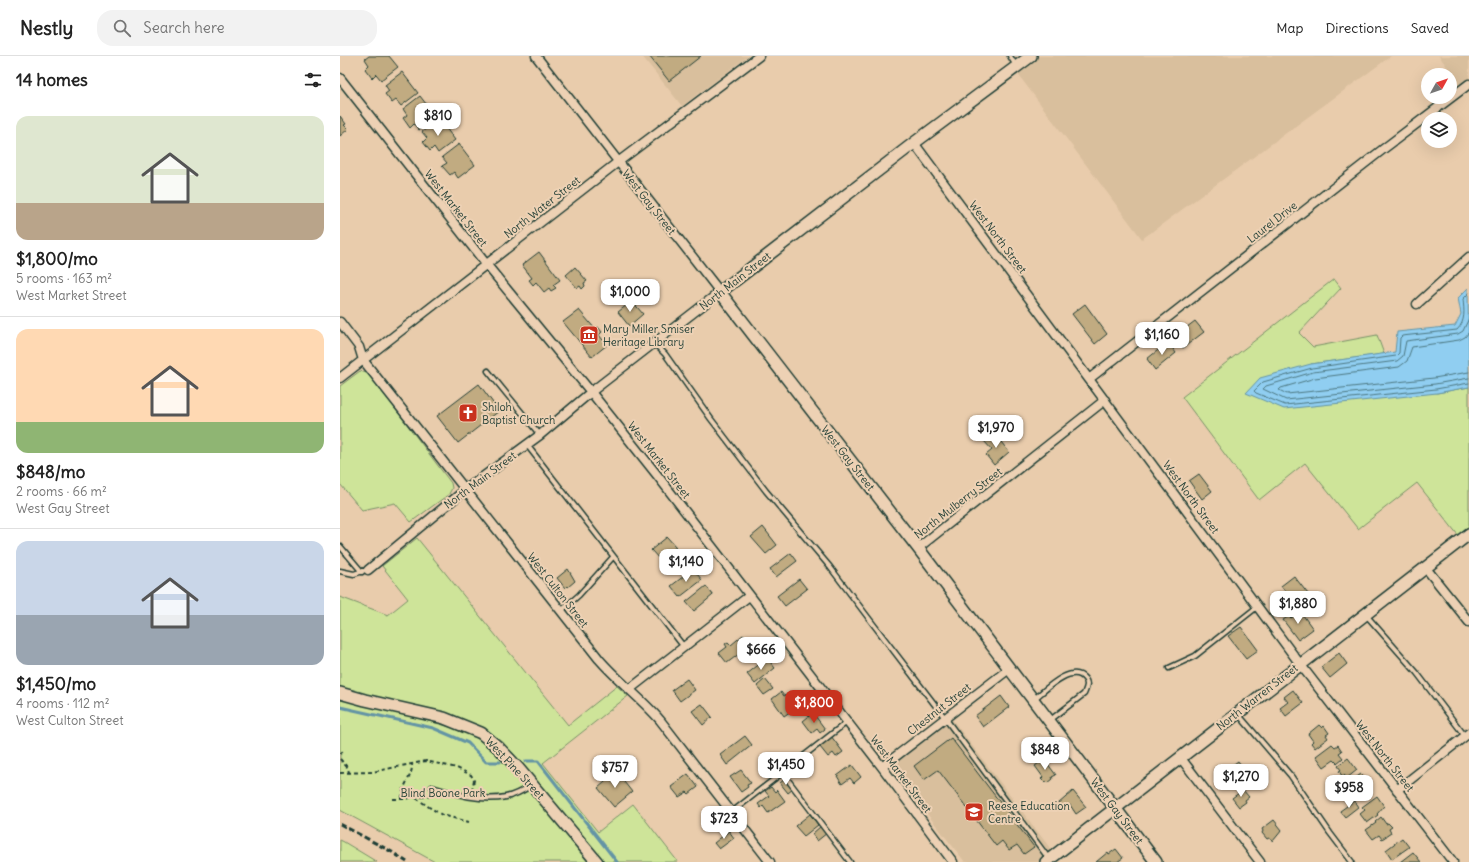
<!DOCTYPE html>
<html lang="en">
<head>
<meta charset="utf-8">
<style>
  body { margin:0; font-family:Delius,sans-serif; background:#f2f2f2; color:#222; height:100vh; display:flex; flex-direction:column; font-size:15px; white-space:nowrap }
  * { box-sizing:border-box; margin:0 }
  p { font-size:13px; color:#767676 }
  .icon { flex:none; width:22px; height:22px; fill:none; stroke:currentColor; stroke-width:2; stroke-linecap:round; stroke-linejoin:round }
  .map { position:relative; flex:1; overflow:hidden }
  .drawer { display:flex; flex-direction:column; background:#fff; width:340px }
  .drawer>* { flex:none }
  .needle { width:26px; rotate:50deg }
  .controls { position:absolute; left:1081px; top:12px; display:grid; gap:8px }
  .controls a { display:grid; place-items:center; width:36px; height:36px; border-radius:50%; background:#fff; box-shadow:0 4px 16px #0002; font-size:20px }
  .price { position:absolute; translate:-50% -34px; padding:0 9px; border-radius:8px; background:#fff; color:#222; font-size:13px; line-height:26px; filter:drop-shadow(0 1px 2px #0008) }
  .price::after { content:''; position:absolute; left:50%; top:24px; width:12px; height:9px; margin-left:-6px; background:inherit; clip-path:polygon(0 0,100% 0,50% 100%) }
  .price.selected { background:#c8321e; color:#fff }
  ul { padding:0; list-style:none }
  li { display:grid; align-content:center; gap:8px; height:212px; padding:0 16px }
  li+li { border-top:1px solid #e0e0e0 }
  li span { display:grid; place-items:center; height:124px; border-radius:12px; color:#555 }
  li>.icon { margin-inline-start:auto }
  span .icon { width:72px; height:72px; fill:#fffc; stroke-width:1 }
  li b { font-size:17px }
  h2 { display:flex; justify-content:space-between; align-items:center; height:48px; padding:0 16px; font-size:17px }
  header { display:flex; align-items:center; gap:24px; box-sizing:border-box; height:56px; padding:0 20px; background:#fff; border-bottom:1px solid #e0e0e0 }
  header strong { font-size:19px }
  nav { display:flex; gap:22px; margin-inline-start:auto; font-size:14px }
  .search { width:280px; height:36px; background:#f2f2f2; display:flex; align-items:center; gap:10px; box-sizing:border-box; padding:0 14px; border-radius:16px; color:#767676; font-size:15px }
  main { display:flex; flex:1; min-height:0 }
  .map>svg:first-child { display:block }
  .built { fill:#d9bf9d }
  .green { fill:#cee499; stroke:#769066 }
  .water { fill:#90cef1; stroke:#6394a5 }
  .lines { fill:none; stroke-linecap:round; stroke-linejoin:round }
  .shore { stroke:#4c7780; stroke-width:1 }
  .stream { stroke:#6394a5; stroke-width:3 }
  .building { fill:#c1ab81; stroke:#1f3d34 }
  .lane-casing { stroke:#1f3d34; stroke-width:7 }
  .street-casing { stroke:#1f3d34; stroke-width:11 }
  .secondary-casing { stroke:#1f3d34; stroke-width:14 }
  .path { stroke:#1f3d34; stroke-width:2; stroke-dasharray:4 3; stroke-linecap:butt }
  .lane { stroke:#edd1b4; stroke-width:4 }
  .street { stroke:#edd1b4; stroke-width:8 }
  .secondary { stroke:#edd1b4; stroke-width:11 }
  .rail { stroke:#1f3d34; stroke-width:3; stroke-dasharray:6 3; stroke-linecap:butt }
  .labels { text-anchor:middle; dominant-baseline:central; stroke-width:4; stroke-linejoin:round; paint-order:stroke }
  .street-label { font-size:11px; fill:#1f3d34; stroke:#edd1b4 }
  .poi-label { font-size:11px; fill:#1f3d34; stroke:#edd1b4; text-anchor:start }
  .park-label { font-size:11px; fill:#284539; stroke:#edd1b4 }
</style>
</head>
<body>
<header>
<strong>Nestly</strong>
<div class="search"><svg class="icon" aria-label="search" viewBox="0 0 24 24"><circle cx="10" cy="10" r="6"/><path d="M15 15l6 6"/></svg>Search here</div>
<nav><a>Map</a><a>Directions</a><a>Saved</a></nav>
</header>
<main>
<section class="drawer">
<h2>14 homes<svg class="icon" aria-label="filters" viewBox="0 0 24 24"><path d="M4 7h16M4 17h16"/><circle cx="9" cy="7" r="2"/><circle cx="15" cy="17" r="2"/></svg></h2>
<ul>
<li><span style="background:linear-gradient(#dfe7d0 70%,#b9a48a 0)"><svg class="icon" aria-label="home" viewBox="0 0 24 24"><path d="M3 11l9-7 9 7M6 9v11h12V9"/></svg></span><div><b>$1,800/mo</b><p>5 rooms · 163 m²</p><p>West Market Street</p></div></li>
<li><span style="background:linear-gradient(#ffd9b3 75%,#8fb573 0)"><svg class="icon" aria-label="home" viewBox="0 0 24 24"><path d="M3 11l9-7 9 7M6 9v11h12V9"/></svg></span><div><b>$848/mo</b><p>2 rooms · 66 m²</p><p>West Gay Street</p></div></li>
<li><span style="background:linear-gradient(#c9d6e8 60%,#9aa5b1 0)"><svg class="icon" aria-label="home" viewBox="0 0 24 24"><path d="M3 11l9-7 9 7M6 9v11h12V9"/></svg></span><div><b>$1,450/mo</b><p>4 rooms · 112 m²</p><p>West Culton Street</p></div></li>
</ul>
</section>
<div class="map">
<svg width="1129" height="806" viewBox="0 0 1129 806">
  <rect width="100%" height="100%" fill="#e9ccac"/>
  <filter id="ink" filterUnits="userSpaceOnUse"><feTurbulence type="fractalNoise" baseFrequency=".025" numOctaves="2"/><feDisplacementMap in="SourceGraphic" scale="8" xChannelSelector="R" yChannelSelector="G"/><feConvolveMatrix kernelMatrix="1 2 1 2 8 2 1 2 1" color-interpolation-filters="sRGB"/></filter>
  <g filter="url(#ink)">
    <!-- built -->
    <path class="built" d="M302,0H408L342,50Z
      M699,0H1051L802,183L677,17Z
      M1099,0H1129V23L1121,30Z
      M612,663L713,796L699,806H625L555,717L553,713V710L556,706Z"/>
    <!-- green -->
    <path class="green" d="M994,223L1001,232L959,277L973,291L1037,279L1044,298L971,308L1097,337L1129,331V470L1118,479L1077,427L1018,473L965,407L919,444L842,341Z
      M20,315L26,317L32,322L111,427L112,432L109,438L71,466L55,447L22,454L0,428V330Z
      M77,482L228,669L277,630L288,640L203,707L258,776L293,748L338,806H263L173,697L145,673L105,656L16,637L0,632V541L48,559L68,543L42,510Z
      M0,641L118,673L135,681L149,691L199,746L248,806H95L0,754Z
      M0,784L4,786L37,806H0Z"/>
    <!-- water -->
    <path class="water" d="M1128,232L1129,331L1097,337L944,353L906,337L920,322L971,308L1055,296L1057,276L1115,270L1121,258L1118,242Z"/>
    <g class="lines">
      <!-- shore -->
      <path class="shore" d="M1129,237L1123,243C1124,254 1126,265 1117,274L1062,280L1060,282L1059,297L1056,300L972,312L923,326L914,335L916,337L945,349L1096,333L1129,327
        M1129,262L1123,275L1118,278L1066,285L1063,300L1057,305L973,316L926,330L923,333L946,344L1095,328L1129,322
        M1129,276L1125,281L1119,284L1072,291L1067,305L1059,311L975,322L941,332L939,334L947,338L1094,322L1129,316"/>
      <!-- stream -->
      <path class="stream" d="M0,651L93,672L128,687L146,706H160
        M186,705H198L277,806"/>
    </g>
    <!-- building -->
    <path class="building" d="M29,0H49L58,11L41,24L36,18L32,22L25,13L29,9L25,3Z
      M309,0H361L329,25Z
      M62,16L78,37L61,50L56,44L52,47L45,38L49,35L45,29Z
      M80,40L96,61L79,74L74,68L70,72L63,62L67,59L63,53Z
      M0,60L6,68L4,69L8,73L0,80Z
      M99,63L115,84L98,97L94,91L90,95L83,86L87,82L82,76Z
      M119,88L135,109L118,122L114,116L110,119L102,110L107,107L102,101Z
      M199,196L220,224L213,229L216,232L211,235L209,232L204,236L196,226L193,229L189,224L192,222L182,209Z
      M235,211L247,225L244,227L245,230L242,233L240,230L237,232L226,219Z
      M292,245L303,258L289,270L278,256Z
      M745,248L767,278L755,288L732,258Z
      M239,254L255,273L258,271L262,276L259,279L267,289L252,301L223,266Z
      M855,265L864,276L843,292L834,281Z
      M828,286L836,297L815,314L807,303Z
      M139,328L159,355L118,387L97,360Z
      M654,377L669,396L654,409L646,399L652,394L644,385Z
      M859,418L872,435L862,443L849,425Z
      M423,471L437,489L426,498L411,481Z
      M327,481L336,491L320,504L311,494Z
      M451,497L457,505L436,521L430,513Z
      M228,513L235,525L228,531L227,530L225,532L217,522Z
      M353,513L362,524L340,541L331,530Z
      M954,520L968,538L955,548L941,530Z
      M459,523L467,533L445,550L437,540Z
      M366,530L373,539L354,555L346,546Z
      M960,555L973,573L958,584L943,564L949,560L951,562Z
      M901,571L918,594L906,603L888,580Z
      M403,579L411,589L387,607L379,597L387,591L385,588L388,586L391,589Z
      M999,597L1007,608L990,622L981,611Z
      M427,602L435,612L415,628L407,618Z
      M347,623L355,634L340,645L332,634Z
      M425,623L433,633L424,639L417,630Z
      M953,634L963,647L946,660L940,652L948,646L944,641Z
      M441,636L444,640L446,639L452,646L450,647L454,653L444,660L432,643Z
      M661,640L669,651L643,671L635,660Z
      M362,648L372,661L363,669L352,655Z
      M473,657L485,673L480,677L477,673L472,677L463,665Z
      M979,669L982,672L984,670L989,677L986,679L988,682L975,692L971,687L973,685L968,678Z
      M405,680L412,689L387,709L380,699Z
      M491,680L503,696L496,701L493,697L488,701L480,691Z
      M611,682L694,791L684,798L677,789L669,794L662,785L656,790L598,714L584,724L574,710Z
      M992,688L995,691L998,689L1002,695L999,697L1003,702L997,707L994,704L984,711L976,700Z
      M1008,702L1017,714L1007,722L1004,719L1002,720L999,715L1001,714L998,710Z
      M704,703L716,719L712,721L713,723L708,727L706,726L705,727L701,723L703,721L695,710Z
      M898,705L908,718L888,733L878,720Z
      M512,709L521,721L514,727L510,722L502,728L497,720Z
      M401,714L411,727L407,729L408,731L401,736L390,721Z
      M277,717L292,736L274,751L258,732L265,726L262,722L268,718L271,721Z
      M348,718L358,731L349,738L347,736L339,741L331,731Z
      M1021,718L1030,730L1019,738L1021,739L1016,743L1011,738L1013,736L1007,728Z
      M445,723L453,733L448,737L440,727Z
      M996,726L1001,732L994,737L989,731Z
      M431,731L435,736L437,734L445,745L428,757L423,750L421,752L418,748L429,740L425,735Z
      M903,734L909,741L905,744L906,746L899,751L892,742Z
      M733,735L746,751L736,758L730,749L723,754L718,748Z
      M1037,740L1044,750L1037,758L1038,759L1027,767L1020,758L1025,754L1022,751Z
      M1014,745L1018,751L1005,761L1000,755Z
      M470,758L478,769L464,780L455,770Z
      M1041,761L1046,768L1048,767L1052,771L1049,773L1051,777L1042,783L1039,779L1033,783L1026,774L1036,767L1035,766Z
      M934,764L942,774L933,785L929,782L927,783L922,777L923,775L922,773Z
      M481,770L487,777L477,785L472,778Z
      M389,775L394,782L379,793L374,787Z
      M1062,782L1069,791L1052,803L1046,794Z
      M776,793L783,802L777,806H756L768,796L769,798Z
      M1073,796L1081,806H1060Z"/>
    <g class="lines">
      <defs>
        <path id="lane" d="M670,0L676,10
          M314,287L325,298L371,363L426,435L490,511L527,560L605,662L709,803
          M148,315L200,379
          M187,389L344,591
          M0,490L22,516
          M0,515L14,518L23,515
          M221,555L239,539L273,501
          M1026,559L1077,617L1125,680
          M829,612L855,600L917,551
          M694,643C704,635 732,606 745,623C749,628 746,633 744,638L709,665
          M898,658L951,720L990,777L1012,806
          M442,716L510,806
          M92,731C115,738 142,746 166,741C176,739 184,734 192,729
          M392,756L507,666"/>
        <path id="street" d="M0,22L146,208L251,336L317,419L542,711L613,806
          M574,87L960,608L1113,806
          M1077,248L1129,201
          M0,266L19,291L23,304L259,603C278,625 301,642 320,664L430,806
          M0,322L278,106L419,0
          M749,323L1042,94L1129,28
          M578,492L765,344
          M1085,511L1129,566
          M28,514L125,434L200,379L251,336L380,236L196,0
          M290,633L409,540
          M840,701L920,806
          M542,711L669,613
          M1057,734L1129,677"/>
        <path id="secondary" d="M691,0L574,87L380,236L578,492L816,806
          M0,637L25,644L104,662L141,677L159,692L178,712L257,806
          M706,806L1129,478"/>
      </defs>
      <!-- lane casing -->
      <use href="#lane" class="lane-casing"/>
      <!-- street casing -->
      <use href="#street" class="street-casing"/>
      <!-- secondary casing -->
      <use href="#secondary" class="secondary-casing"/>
      <!-- path -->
      <path class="path" d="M0,698L4,694
        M0,703L7,711L9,716
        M0,717L32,716L86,705L117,712L131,719L134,724L132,734
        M76,742L89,751L102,759L129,766
        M53,743H66L72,741H89
        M62,743C61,730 73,721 72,708"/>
      <!-- lane -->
      <use href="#lane" class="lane"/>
      <!-- street -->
      <use href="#street" class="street"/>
      <!-- secondary -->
      <use href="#secondary" class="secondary"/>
      <!-- rail -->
      <path class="rail" d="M0,768L52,796L67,806"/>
    </g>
  </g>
  <!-- icons -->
  <defs>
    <symbol id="museum-square" viewBox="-11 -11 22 22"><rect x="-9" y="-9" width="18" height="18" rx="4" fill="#c8321e" stroke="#edd1b4"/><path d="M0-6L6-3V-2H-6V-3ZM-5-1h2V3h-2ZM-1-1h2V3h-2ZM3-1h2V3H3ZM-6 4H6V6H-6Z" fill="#fff"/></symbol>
    <symbol id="church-square" viewBox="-11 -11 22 22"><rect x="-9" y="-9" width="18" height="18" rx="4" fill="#c8321e" stroke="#edd1b4"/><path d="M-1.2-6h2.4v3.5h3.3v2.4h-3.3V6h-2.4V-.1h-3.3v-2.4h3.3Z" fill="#fff"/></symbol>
    <symbol id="school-square" viewBox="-11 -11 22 22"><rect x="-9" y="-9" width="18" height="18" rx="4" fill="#c8321e" stroke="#edd1b4"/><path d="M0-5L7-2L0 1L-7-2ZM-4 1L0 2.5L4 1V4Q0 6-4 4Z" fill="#fff"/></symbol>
  </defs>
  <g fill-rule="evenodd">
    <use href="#museum-square" x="238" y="268" width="22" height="22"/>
    <use href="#church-square" x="117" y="346" width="22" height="22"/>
    <use href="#school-square" x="623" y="745" width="22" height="22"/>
  </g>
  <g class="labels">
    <!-- street labels -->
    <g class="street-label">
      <text transform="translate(309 146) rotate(52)">West Gay Street</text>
      <text transform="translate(202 151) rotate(-38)">North Water Street</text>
      <text transform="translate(116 152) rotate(52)">West Market Street</text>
      <text transform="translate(932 166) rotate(-38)">Laurel Drive</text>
      <text transform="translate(658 181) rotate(53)">West North Street</text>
      <text transform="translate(395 225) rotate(-38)">North Main Street</text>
      <text transform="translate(508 402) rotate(52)">West Gay Street</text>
      <text transform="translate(319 404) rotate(52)">West Market Street</text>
      <text transform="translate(140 424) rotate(-37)">North Main Street</text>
      <text transform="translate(851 441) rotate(54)">West North Street</text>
      <text transform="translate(618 447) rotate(-38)">North Mulberry Street</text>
      <text transform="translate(218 534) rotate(52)">West Culton Street</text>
      <text transform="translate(917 641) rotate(-38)">North Warren Street</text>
      <text transform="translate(599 653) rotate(-38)">Chestnut Street</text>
      <text transform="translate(1045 700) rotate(52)">West North Street</text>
      <text transform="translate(175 712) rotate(47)">West Pine Street</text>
      <text transform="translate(561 718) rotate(53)">West Market Street</text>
      <text transform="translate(777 755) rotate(53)">West Gay Street</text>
    </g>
    <!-- poi labels -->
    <g class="poi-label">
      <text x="263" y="273">Mary Miller Smiser<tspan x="263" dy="13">Heritage Library</tspan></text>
      <text x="142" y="351">Shiloh<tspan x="142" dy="13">Baptist Church</tspan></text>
      <text x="648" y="750">Reese Education<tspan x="648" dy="13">Centre</tspan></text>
    </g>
    <!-- park labels -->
    <g class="park-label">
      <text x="103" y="737">Blind Boone Park</text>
    </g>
  </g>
</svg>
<div class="controls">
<a><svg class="needle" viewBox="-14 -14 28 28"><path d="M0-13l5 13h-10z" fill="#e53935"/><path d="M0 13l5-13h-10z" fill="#767676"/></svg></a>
<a><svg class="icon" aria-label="layers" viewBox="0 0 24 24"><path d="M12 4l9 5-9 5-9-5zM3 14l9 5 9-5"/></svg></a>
</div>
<b class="price" style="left:98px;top:81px">$810</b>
<b class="price" style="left:290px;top:257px">$1,000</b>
<b class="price" style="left:822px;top:300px">$1,160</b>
<b class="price" style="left:656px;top:393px">$1,970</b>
<b class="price" style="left:346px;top:527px">$1,140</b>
<b class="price" style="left:958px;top:569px">$1,880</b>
<b class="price" style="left:421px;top:615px">$666</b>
<b class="price selected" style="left:474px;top:668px">$1,800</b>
<b class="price" style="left:705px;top:715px">$848</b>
<b class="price" style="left:446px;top:730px">$1,450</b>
<b class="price" style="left:275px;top:733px">$757</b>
<b class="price" style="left:901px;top:742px">$1,270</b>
<b class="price" style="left:1009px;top:753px">$958</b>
<b class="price" style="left:384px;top:784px">$723</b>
</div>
</main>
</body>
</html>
